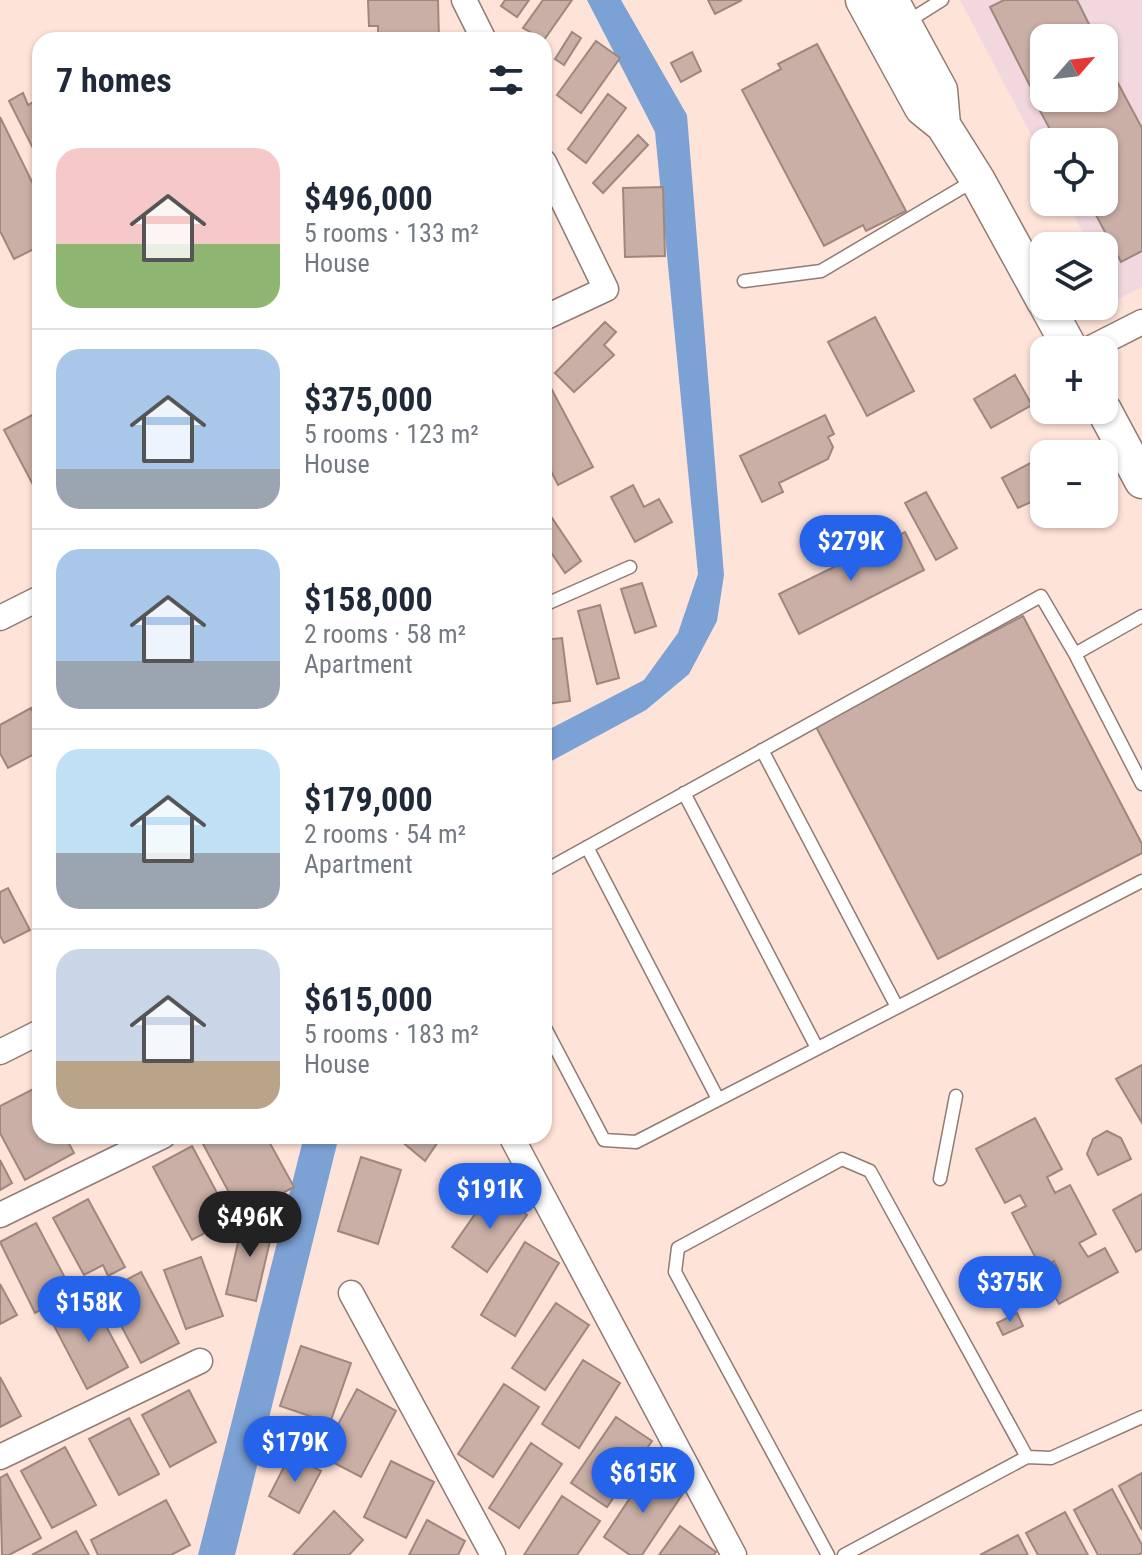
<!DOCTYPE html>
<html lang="en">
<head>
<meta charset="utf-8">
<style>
  body { margin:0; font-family:"Roboto Condensed",sans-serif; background:#f2f2f3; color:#1f2937; height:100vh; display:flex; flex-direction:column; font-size:30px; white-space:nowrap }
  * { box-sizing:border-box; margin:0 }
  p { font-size:26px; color:#747a83 }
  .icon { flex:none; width:44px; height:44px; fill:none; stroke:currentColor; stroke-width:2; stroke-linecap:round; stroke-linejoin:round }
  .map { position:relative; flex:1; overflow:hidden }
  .panel { position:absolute; left:32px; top:32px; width:520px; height:1112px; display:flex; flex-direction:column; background:#fff; border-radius:24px; box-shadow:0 2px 6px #0004 }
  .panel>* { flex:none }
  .needle { width:52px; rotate:62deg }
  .tools { position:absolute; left:1030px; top:24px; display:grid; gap:16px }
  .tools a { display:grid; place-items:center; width:88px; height:88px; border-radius:16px; background:#fff; box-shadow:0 2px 6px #0004; font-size:40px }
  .price { position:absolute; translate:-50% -68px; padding:0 18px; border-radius:28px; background:#2563eb; color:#fff; font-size:26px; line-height:52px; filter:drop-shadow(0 2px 4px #0008) }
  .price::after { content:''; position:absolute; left:50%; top:48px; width:24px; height:18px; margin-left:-12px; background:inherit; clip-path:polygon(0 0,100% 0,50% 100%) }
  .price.active { background:#222; color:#fff }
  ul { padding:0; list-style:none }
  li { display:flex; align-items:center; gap:24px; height:200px; padding:0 24px }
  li+li { border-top:2px solid #e0e1e3 }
  li span { display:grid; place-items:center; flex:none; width:224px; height:160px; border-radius:24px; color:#555 }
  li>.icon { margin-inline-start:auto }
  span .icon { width:96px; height:96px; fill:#fffc; stroke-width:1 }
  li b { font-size:34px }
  h2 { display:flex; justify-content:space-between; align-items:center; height:96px; padding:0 24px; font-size:34px }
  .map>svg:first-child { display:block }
  .commercial { fill:#f1d8df; fill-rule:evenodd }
  .water { fill:#7ca1d5 }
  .building { fill:#c9afa5; stroke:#a0877e; stroke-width:2 }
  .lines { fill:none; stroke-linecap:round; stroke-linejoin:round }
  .service-casing { stroke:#927a71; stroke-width:15 }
  .minor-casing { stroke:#927a71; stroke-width:27 }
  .secondary-casing { stroke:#927a71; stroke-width:37 }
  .service { stroke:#fff; stroke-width:12 }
  .minor { stroke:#fff; stroke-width:24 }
  .secondary { stroke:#fff; stroke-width:34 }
</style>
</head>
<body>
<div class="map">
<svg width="1142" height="1555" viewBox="0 0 1142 1555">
  <rect width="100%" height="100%" fill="#fee3d8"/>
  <!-- commercial -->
  <path class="commercial" d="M960,0H1142V287L1118,299L1104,273V246H1090L1067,202H1104V142H1044V159ZM1044,38H1104V98H1044Z"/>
  <!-- water -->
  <path class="water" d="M587,0H621L687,115L724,575L717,621L689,674L646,710L544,765V732L644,680L678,633L698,574L655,132Z
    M304,1136H339L235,1555H198Z"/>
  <!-- building -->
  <path class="building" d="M368,0H438L439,40H378V26H369Z
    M505,0H529L517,17L501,6Z
    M543,0H572L544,40L523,28Z
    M708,0H742L715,14Z
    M1004,0H1077L1096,38H1044V79L1030,86L990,7Z
    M572,32L581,38L564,65L555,59Z
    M596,41L620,58L581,113L557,95Z
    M817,44L906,211L866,231L863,225L824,246L742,90L781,69L778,64Z
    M692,52L701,71L681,82L671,63Z
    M1112,72L1142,128V251L1121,262L1089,202H1104V142H1057L1040,111L1065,98H1104V77Z
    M23,93L28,105L40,98V162L9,101Z
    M608,94L626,108L586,163L568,149Z
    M0,117L40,198V202L34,204L40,216V246L14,259L0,231Z
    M638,135L648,145L603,193L593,183Z
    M663,187L665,256L625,257L623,188Z
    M875,317L914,391L867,416L828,342Z
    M605,322L616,332L604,345L614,355L574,392L555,373Z
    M544,375L593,467L558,485L544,457Z
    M1015,375L1032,405L991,428L974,399Z
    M40,411V495L39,496L4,430Z
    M825,415L834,434L828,437L833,447L828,459L779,483L783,492L762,502L740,456Z
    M1044,456V496L1018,508L1002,478Z
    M633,485L644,507L659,499L672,522L635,542L611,497Z
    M926,492L957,548L936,560L905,503Z
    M544,506L581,561L565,573L544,542Z
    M905,532L924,570L799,634L779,594Z
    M642,583L656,626L635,633L621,589Z
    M600,605L619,678L597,684L578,611Z
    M1023,616L1142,844V853L938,959L815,725Z
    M562,638L570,701L546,704L544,640Z
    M31,708L40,726V751L8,768L0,753V725Z
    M8,888L30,930L4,943L0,936V892Z
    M1142,1065V1123L1116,1079Z
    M39,1086L40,1136H65L74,1153L25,1180L0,1133V1106Z
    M1035,1118L1062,1169L1047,1177L1055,1193L1070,1185L1096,1234L1079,1243L1088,1257L1105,1248L1118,1272L1059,1304L1044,1276L1058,1269L1054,1261L1041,1268L1012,1213L1026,1206L1020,1195L1005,1203L976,1149Z
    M1107,1131L1121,1138L1131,1159L1098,1175L1087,1154L1093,1139Z
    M218,1136H266L294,1187L241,1215L203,1144Z
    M403,1136H442L425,1161L400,1140Z
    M192,1146L231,1219L192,1240L153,1167Z
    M361,1157L401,1170L378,1244L338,1231Z
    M0,1160L12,1183L0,1190Z
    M492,1190L527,1215L487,1272L452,1247Z
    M1142,1194V1249L1136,1252L1113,1210Z
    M88,1199L125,1267L108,1276L103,1265L84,1275L53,1218Z
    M244,1217L274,1224L256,1301L226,1294Z
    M36,1223L73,1293L35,1313L0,1242Z
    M525,1242L559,1263L515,1336L481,1315Z
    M201,1257L223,1316L186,1329L164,1270Z
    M141,1272L179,1343L141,1363L103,1292Z
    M0,1284L17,1315L0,1324Z
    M91,1298L128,1367L87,1389L51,1320Z
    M556,1303L589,1325L545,1390L512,1368Z
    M1017,1313L1023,1326L1003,1335L997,1323Z
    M301,1346L351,1363L330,1423L280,1406Z
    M583,1360L620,1383L579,1448L542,1424Z
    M0,1377L21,1416L0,1427Z
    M504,1384L539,1407L493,1477L458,1454Z
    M357,1389L396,1411L361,1477L321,1456Z
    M189,1390L216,1442L170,1467L142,1415Z
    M616,1417L652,1441L607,1507L571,1483Z
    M129,1418L159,1474L119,1495L89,1439Z
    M531,1443L562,1464L519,1528L489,1508Z
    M65,1447L96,1505L52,1528L21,1471Z
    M290,1455L321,1471L299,1513L269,1496Z
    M391,1461L434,1482L406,1538L364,1517Z
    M648,1471L682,1495L642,1555H630L604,1537Z
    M1142,1473V1530L1119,1486Z
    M7,1474L41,1538L9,1555H2L0,1478Z
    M1112,1489L1142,1545V1553L1138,1555H1098L1074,1510Z
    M562,1496L600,1521L577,1555H524Z
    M166,1500L190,1545L171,1555H98L91,1540Z
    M334,1511L363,1540L349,1555H293Z
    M1065,1512L1088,1555H1038L1026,1533Z
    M427,1520L465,1541L458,1555H409Z
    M680,1526L716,1552L714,1555H659Z
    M76,1531L89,1555H32Z
    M1018,1535L1028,1555H980Z"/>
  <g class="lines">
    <defs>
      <path id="service" d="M907,22L942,0
        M744,281L821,271L975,180
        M544,605L630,567
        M1075,654L1142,616
        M762,750L897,1007
        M684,793L817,1048
        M587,847L718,1099
        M544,871L1041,596L1075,654L1142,784
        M544,1026L604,1140L636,1142L1142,881
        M940,1179L956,1096
        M828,1555L675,1272L678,1248L842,1159L870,1171L1027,1457
        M844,1555L1027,1457L1051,1458L1142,1417"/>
      <path id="minor" d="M464,0L484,40
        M544,162L606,289L544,318
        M1087,350L1142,322
        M0,618L40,598
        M0,1052L40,1032
        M511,1136L734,1555
        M0,1215L163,1136
        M351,1293L493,1555
        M0,1457L200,1361"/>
      <path id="secondary" d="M863,0L922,108L943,125L977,179L1044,301
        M891,0L940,90L943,125
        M1047,306L1071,350
        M1104,410L1142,481"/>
    </defs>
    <!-- service casing -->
    <use href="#service" class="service-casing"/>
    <!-- minor casing -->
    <use href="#minor" class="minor-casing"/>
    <!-- secondary casing -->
    <use href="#secondary" class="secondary-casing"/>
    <!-- service -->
    <use href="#service" class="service"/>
    <!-- minor -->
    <use href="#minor" class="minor"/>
    <!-- secondary -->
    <use href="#secondary" class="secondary"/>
  </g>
</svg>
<div class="tools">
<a><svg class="needle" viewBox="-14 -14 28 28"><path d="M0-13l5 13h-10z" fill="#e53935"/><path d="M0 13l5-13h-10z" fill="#747a83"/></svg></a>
<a><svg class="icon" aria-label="locate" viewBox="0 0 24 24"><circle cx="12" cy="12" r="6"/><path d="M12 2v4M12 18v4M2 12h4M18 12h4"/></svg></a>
<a><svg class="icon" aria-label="layers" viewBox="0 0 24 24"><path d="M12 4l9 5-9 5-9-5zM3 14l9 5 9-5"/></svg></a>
<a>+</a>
<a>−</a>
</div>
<b class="price" style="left:851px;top:583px">$279K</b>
<b class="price" style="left:490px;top:1231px">$191K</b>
<b class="price active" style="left:250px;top:1259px">$496K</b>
<b class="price" style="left:1010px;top:1324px">$375K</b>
<b class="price" style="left:89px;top:1344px">$158K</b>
<b class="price" style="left:295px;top:1484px">$179K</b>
<b class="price" style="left:643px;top:1515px">$615K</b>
<section class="panel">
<h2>7 homes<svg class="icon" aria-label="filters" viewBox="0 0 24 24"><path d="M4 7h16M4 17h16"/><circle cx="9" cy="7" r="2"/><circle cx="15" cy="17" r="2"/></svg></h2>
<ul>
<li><span style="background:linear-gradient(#f6c9c9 60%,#8fb573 0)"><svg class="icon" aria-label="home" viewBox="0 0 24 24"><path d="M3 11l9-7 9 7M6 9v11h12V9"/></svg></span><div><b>$496,000</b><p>5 rooms · 133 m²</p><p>House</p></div></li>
<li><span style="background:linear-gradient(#a9c7e8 75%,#9aa5b1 0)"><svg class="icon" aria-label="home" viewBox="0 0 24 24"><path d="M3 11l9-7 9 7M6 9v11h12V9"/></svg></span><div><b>$375,000</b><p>5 rooms · 123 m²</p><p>House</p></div></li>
<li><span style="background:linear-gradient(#a9c7e8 70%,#9aa5b1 0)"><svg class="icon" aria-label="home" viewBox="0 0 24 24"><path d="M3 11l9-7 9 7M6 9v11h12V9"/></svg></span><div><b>$158,000</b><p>2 rooms · 58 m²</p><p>Apartment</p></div></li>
<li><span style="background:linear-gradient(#bfe0f5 65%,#9aa5b1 0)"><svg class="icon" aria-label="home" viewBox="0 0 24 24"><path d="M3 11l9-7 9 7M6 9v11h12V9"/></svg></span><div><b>$179,000</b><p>2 rooms · 54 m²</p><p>Apartment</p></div></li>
<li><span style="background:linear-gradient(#c9d6e8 70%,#b9a48a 0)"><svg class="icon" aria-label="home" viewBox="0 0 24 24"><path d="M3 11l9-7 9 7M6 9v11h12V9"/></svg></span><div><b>$615,000</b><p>5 rooms · 183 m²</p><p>House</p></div></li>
</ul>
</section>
</div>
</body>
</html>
